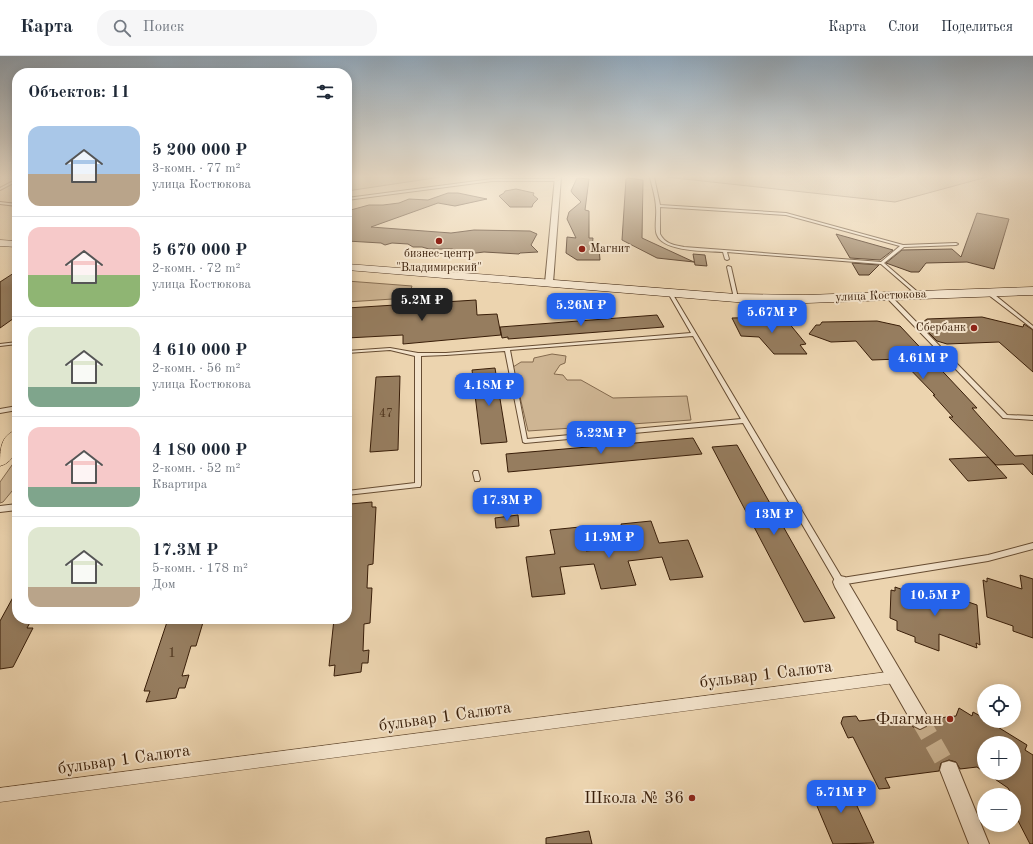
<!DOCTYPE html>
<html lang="ru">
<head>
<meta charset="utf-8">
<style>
  body { margin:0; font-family:"Old Standard TT",serif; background:#f6f6f7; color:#1f2937; height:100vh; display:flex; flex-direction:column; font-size:15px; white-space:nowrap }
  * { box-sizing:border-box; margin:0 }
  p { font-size:13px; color:#747a83 }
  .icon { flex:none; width:22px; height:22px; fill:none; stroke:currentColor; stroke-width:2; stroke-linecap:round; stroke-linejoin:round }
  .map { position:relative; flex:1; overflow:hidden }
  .drawer { position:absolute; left:12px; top:12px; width:340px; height:556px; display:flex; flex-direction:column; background:#fff; border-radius:16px; box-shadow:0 2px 10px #0003 }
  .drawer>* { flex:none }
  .fabs { position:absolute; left:977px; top:628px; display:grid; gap:8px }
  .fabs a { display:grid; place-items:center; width:44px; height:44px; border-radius:50%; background:#fff; box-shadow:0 2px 10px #0003; font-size:20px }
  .price { position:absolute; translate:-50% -34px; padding:0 9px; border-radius:8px; background:#2563eb; color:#fff; font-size:13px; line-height:26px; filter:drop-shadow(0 1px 2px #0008) }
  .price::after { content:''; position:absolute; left:50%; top:24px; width:12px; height:9px; margin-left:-6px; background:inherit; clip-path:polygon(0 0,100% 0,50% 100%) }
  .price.on { background:#222; color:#fff }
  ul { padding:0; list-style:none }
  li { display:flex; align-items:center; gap:12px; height:100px; padding:0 16px }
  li+li { border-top:1px solid #e0e1e3 }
  li span { display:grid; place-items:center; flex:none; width:112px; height:80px; border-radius:12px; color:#555 }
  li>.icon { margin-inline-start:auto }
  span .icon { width:48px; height:48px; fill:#fffc; stroke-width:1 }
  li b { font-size:17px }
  h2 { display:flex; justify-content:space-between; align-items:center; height:48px; padding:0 16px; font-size:17px }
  header { display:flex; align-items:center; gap:24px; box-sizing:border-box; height:56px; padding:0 20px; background:#fff; border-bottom:1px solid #e0e1e3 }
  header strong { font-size:19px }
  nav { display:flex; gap:22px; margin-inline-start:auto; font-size:14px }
  .search { width:280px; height:36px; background:#f6f6f7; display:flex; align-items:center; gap:10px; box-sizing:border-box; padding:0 14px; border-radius:16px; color:#747a83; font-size:15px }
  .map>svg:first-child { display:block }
  .green { fill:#ceb593; stroke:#846a4e }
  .building { fill:#967d5f; stroke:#391e09 }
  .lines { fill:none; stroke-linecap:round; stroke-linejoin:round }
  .minor-tunnel { stroke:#c8b08e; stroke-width:18; stroke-dasharray:18 9; stroke-linecap:butt }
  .service-casing { stroke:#664c32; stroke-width:2 }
  .pedestrian-casing { stroke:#664c32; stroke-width:1 }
  .minor-casing { stroke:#664c32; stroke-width:2 }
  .secondary-casing { stroke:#391e09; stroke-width:1 }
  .primary-casing { stroke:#391e09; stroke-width:1 }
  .service { fill:#f3e3cb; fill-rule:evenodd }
  .pedestrian { fill:#f3e3cb; fill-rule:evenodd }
  .minor { fill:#f3e3cb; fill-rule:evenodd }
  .secondary { fill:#f3e3cb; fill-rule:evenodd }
  .primary { fill:#ecd4af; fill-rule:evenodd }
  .poi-dot { fill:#8f2418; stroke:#f3e3cb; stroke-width:1.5 }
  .labels { text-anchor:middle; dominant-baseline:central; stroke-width:4; stroke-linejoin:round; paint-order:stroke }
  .far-poi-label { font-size:12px; fill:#391e09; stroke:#f3e3cb; text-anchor:start }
  .far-street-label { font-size:12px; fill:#391e09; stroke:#f3e3cb }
  .number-label { font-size:12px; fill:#50361e }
  .near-number-label { font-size:14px; fill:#50361e }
  .near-street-label { font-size:17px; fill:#391e09; stroke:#f3e3cb }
  .near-poi-label { font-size:17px; fill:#391e09; stroke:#f3e3cb; text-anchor:end }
</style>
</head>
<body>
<header>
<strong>Карта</strong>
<div class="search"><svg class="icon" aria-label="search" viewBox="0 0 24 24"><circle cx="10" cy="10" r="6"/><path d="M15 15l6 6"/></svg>Поиск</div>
<nav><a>Карта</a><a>Слои</a><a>Поделиться</a></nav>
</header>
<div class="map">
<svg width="1033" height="788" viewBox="0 0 1033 788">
  <rect width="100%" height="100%" fill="#ecd4af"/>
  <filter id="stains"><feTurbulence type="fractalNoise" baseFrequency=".005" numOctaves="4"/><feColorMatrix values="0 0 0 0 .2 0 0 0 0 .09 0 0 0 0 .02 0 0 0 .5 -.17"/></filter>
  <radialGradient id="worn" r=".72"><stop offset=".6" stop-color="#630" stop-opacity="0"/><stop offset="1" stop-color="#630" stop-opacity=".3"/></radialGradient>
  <!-- green -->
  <path class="green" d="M347,121H441L347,135Z
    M666,121H987L895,146Z
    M347,225L412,230L408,242L347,246Z
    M552,298L566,300L565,307L560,309L554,318L563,319L567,324H581L613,342L687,340L691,364L528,375L513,311L521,306H533L534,302Z
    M17,402V429L3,446L0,447V426Z"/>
  <!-- building -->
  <path class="building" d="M577,122L589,123L585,154L589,155V182H593L592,192H599L600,204H577L566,197L567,181L576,182L567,163L569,156L581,146L573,138L571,135Z
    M628,122L643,124L642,182L694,206L657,202L622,184L626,123Z
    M516,133L534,137L533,139L538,143L533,148L532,151H510L499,140L504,137L505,135Z
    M448,137H458L487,143L455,150L438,147L371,171L451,177L474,174L530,175L537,178L531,189L538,196L520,197L519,198L484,196L468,198L452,193H429L422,191H413L408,188L392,187L385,189L381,187L347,185V155L369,149H383L399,147L409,143L428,144Z
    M977,157L1009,163L994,213L967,206L926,207L919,216H911L886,207L902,194L952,193L961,201Z
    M836,178L893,194L880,204L850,202Z
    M693,198L705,199L707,210L695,209Z
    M852,207L879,209L869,219H859Z
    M17,215V260L0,272V226Z
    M476,244L477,259L497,258L501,279L403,288V279L347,282V252Z
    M657,259L664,271L508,283V281L502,282L500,271Z
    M776,261L780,266H788L806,288L800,289L807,298H774L759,281L741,280L732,262Z
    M982,261L1023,271L1024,268L1033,274V316L999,286L947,288L937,285L920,268L927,263Z
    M877,265L900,270L977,352H972L1015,400L1033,399V419L1023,408L996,409L949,361H953L933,339H935L900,303L872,304L856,285L831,286L809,278L816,269H820L822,266Z
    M495,312L507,386L481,388L472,314Z
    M400,320L398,394L370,396L376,321Z
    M693,382L702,398L508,416L506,398Z
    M737,389L835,562L804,566L712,391Z
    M988,401L1007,422L968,425L949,403Z
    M372,446V451H376L373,508L368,509L367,532H372L370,567L364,568L363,595L369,594L368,607H362L361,616L334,620L335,609L329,610L334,563H347V454H350V448Z
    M518,459L519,470L496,472L495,462Z
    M651,465L659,487L688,484L703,521L670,524L662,501L628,505L636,529L601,533L594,508L560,511L565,538L532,541L526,501L555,498L550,474L580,471L586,495L628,491L621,468Z
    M1020,519L1033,523V582L1013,575V570L987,561L983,524L987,526V522L1022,533Z
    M929,528L951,536V540L977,549L980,589L976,587L977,592L939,578V595L915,586V581L897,574V565L890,562L891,534L895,535V531L929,543Z
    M17,534V563H32L27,572H33L13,611L0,613V565Z
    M168,563H204L196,590H191L182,620L189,619L185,632H179L176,642L146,646L150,635H144Z
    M959,652L972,660L973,656L984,662V665H988L1027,689L1025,694L1033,699V788H1030L1014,757V739H1012L1008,732L986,717H1014V687H984V716L977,711L960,713L956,706L949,704L941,707L939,715L885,722L890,732L879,733L853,681L848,682L841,667L843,661L856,660L859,665L898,661L902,666L910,665L913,671L921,674L927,671L930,663L956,660Z
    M846,726L874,787L833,788L809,731Z
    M589,775L592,788H546V782Z"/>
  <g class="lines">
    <!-- minor-tunnel -->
    <path class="minor-tunnel" d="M920,664L949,714"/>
    <defs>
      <path id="service" d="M650,121H654L660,149L786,157L903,189L956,187L958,188L956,189L904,191L884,207L920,238V239L918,240L881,208L727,196L729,203L727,204L725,203L723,196C708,195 663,196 657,179C654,173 657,160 656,152C656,142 652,131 650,121ZM660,151L786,159L900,190L881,206L684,191C674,189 665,188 660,178Z
        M17,123V125L0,134V132Z
        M492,123H558L560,124L558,125H492L347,144V142Z
        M0,146L17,148V150L0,148Z
        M728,210L731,211L738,242V243H736L734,242L727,211Z
        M986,235H990L1033,270V273L986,237Z
        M668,236L672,237L842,522L988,499L1033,487V493L988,505L840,529L837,528L743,367L525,387L523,386L505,295L446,299L421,300V429L420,431H418L347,439V435L415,427V300L390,294L347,297V295L390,292L418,297H446L691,277L668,237ZM693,280L741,363L527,383L510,294Z
        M886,239H890L1007,359L1033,360V364L1003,362L886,241Z
        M17,286V288L0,290V288Z
        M17,350V354L0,357V353Z
        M474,415H478L480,423L479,425H475L473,417Z
        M17,448V454L0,456V450Z"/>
      <path id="pedestrian" d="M895,615L899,617L901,621L899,625L895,627L0,746V732Z"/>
      <path id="minor" d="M555,121H561L553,227L549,230L545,227Z
        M840,520L845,521L926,658L929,664L926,670L920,673L914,670L835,531L833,526L835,521Z
        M949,705L956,707L989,788H969L940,714L942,707Z"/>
      <path id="secondary" d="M0,184L17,185V191L0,190Z
        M347,208L736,238L806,239L1033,231V239L806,247L736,246L347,214Z"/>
      <path id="primary" d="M17,374C17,389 17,405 0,410C0,394 0,379 17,374Z"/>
    </defs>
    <!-- service casing -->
    <use href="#service" class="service-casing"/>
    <!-- pedestrian casing -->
    <use href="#pedestrian" class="pedestrian-casing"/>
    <!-- minor casing -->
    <use href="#minor" class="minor-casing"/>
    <!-- secondary casing -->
    <use href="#secondary" class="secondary-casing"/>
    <!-- primary casing -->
    <use href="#primary" class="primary-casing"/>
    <!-- service -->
    <use href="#service" class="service"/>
    <!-- pedestrian -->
    <use href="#pedestrian" class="pedestrian"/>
    <!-- minor -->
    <use href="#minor" class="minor"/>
    <!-- secondary -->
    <use href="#secondary" class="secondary"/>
    <!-- primary -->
    <use href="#primary" class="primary"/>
  </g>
  <!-- sky -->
  <linearGradient id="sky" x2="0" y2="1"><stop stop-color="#91a8bb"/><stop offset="0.52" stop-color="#f6ecdb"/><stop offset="1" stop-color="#f6ecdb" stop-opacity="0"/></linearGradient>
  <rect width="1033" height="232" fill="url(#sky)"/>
  <!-- markers -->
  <g class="poi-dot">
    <circle cx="439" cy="185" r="4"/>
    <circle cx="582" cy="193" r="4"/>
    <circle cx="974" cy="272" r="4"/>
    <circle cx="950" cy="663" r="4"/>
    <circle cx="692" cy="742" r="4"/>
  </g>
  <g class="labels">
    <!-- far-poi labels -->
    <g class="far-poi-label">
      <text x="590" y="193">Магнит</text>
      <text x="439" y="198" text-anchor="middle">бизнес-центр<tspan x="439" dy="14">"Владимирский"</tspan></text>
      <text x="966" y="272" text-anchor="end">Сбербанк</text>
    </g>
    <!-- far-street labels -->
    <g class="far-street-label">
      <text transform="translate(881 240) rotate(-2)">улица Костюкова</text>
    </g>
    <!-- number labels -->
    <g class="number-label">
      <text x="386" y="358">47</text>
    </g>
    <!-- near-number labels -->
    <g class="near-number-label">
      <text x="172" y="597">1</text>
    </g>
    <!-- near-street labels -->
    <g class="near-street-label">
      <text transform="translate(766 619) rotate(-7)">бульвар 1 Салюта</text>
      <text transform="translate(445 661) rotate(-8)">бульвар 1 Салюта</text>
      <text transform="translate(124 704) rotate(-8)">бульвар 1 Салюта</text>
    </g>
    <!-- near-poi labels -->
    <g class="near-poi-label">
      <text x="942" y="663">Флагман</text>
      <text x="684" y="742">Школа № 36</text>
    </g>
  </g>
  <rect width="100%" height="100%" filter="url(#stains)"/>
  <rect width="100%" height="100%" fill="url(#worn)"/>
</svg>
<div class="fabs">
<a><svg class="icon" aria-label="locate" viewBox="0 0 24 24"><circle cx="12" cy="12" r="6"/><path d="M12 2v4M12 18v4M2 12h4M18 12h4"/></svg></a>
<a>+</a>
<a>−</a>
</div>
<b class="price on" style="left:422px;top:266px">5.2M ₽</b>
<b class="price" style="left:581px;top:271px">5.26M ₽</b>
<b class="price" style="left:772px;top:278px">5.67M ₽</b>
<b class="price" style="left:923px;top:324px">4.61M ₽</b>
<b class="price" style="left:489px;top:351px">4.18M ₽</b>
<b class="price" style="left:601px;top:399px">5.22M ₽</b>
<b class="price" style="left:507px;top:466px">17.3M ₽</b>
<b class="price" style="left:774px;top:480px">13M ₽</b>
<b class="price" style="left:609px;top:503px">11.9M ₽</b>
<b class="price" style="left:935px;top:561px">10.5M ₽</b>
<b class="price" style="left:841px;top:758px">5.71M ₽</b>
<section class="drawer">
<h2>Объектов: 11<svg class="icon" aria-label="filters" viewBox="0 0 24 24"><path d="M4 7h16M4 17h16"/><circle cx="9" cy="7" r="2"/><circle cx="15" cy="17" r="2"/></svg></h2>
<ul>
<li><span style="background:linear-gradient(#a9c7e8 60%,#b9a48a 0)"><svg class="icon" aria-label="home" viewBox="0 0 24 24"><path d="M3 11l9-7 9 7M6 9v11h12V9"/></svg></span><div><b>5 200 000 ₽</b><p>3-комн. · 77 m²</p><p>улица Костюкова</p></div></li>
<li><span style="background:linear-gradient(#f6c9c9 60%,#8fb573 0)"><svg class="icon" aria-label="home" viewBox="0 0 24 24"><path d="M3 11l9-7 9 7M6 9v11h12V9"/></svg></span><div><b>5 670 000 ₽</b><p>2-комн. · 72 m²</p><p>улица Костюкова</p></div></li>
<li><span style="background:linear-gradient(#dfe7d0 75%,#7fa58c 0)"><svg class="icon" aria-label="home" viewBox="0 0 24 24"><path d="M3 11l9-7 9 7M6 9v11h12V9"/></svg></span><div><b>4 610 000 ₽</b><p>2-комн. · 56 m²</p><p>улица Костюкова</p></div></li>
<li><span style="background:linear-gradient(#f6c9c9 75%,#7fa58c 0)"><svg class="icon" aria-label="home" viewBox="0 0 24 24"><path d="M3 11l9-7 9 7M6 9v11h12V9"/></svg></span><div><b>4 180 000 ₽</b><p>2-комн. · 52 m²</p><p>Квартира</p></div></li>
<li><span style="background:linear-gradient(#dfe7d0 75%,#b9a48a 0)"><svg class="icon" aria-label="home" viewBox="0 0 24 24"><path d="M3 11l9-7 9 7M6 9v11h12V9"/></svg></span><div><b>17.3M ₽</b><p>5-комн. · 178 m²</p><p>Дом</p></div></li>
</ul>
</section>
</div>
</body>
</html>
